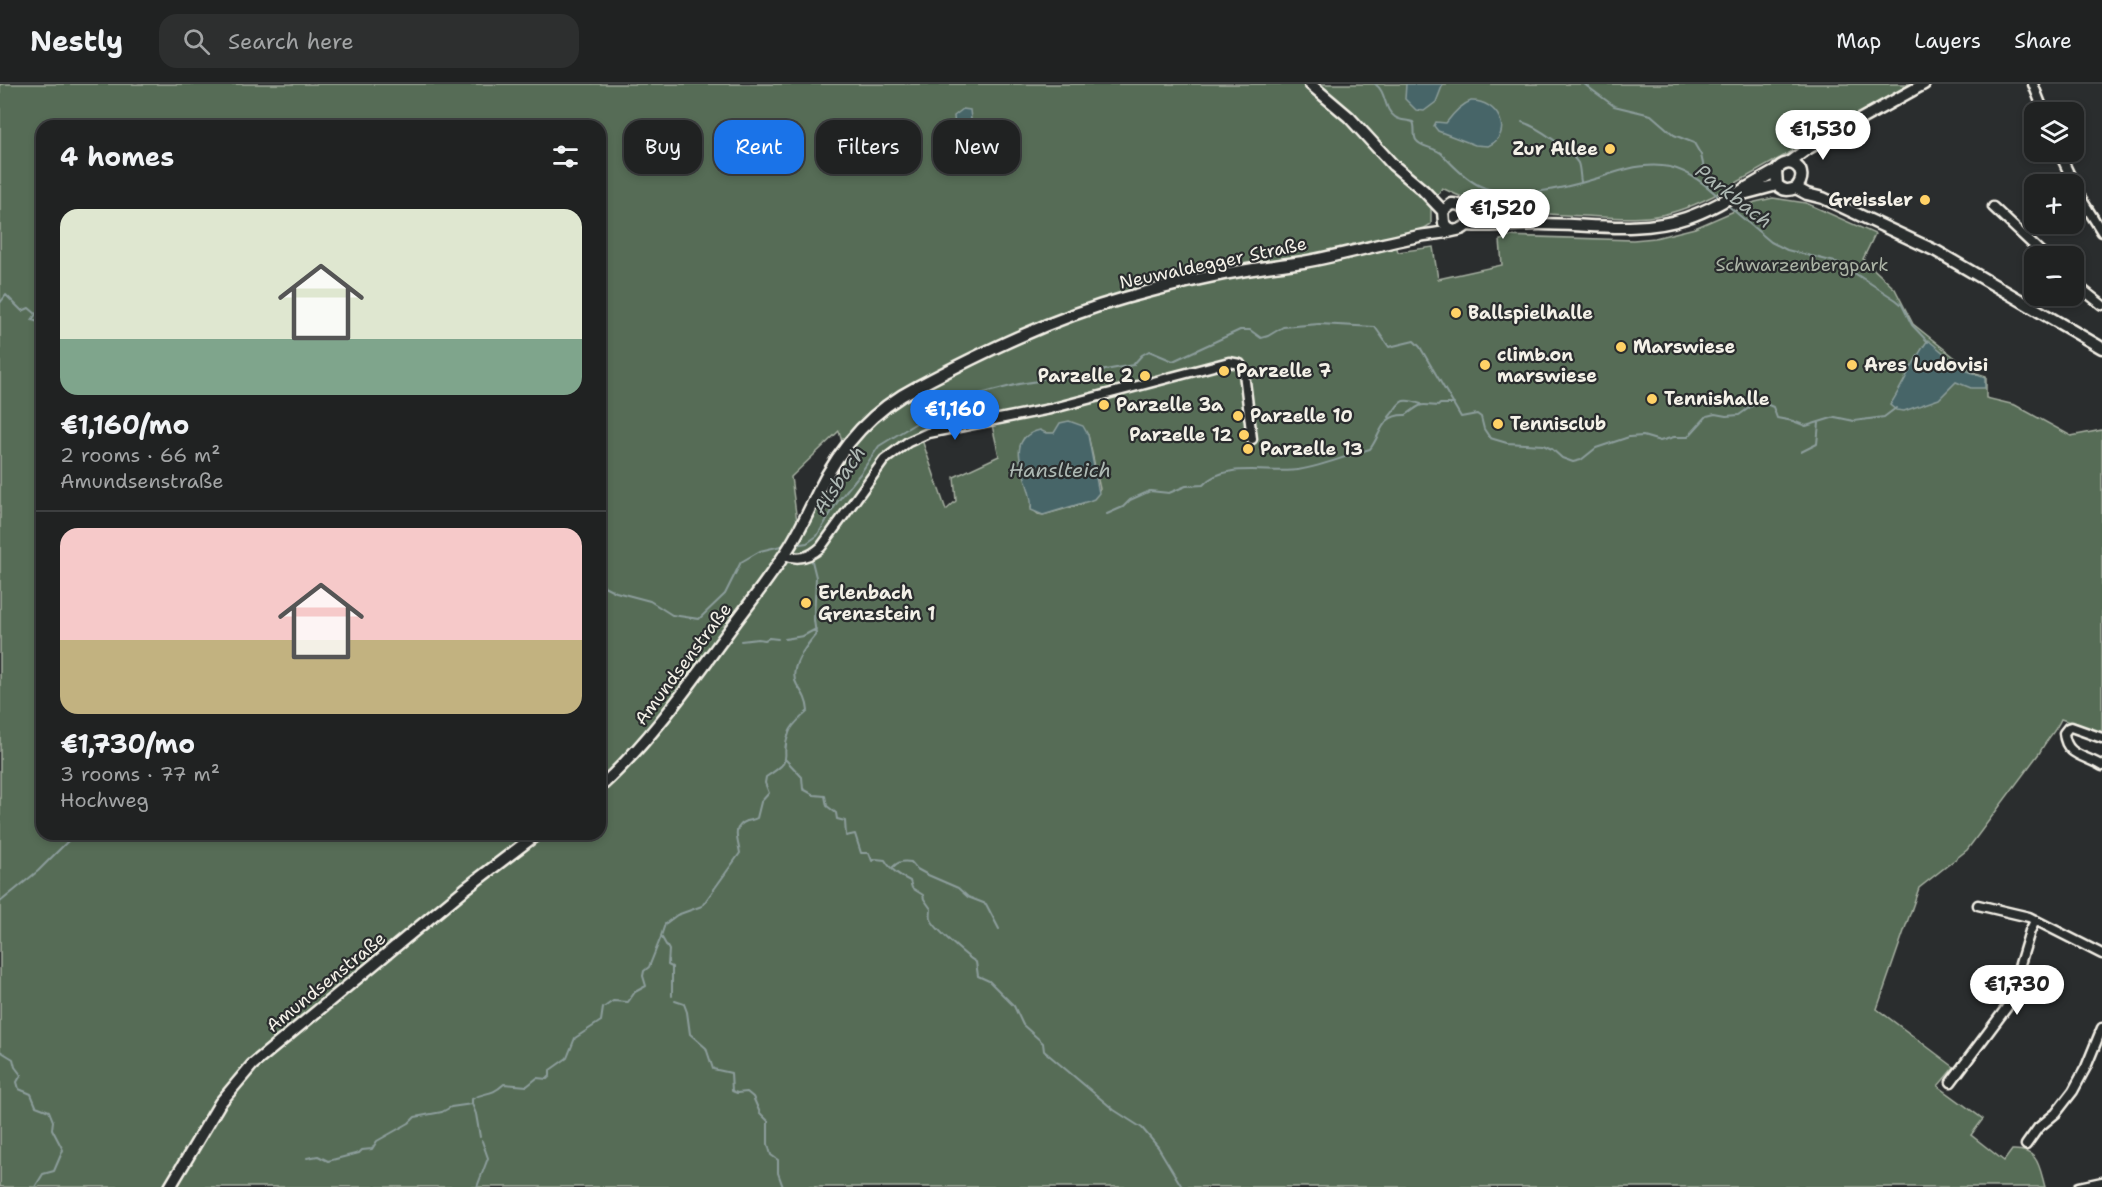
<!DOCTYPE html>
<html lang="en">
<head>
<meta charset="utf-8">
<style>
  body { margin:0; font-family:"Shantell Sans",sans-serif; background:#2d2f2f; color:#f1f3f6; height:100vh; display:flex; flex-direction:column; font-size:22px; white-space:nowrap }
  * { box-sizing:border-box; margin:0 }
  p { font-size:20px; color:#a2a4a5 }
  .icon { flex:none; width:33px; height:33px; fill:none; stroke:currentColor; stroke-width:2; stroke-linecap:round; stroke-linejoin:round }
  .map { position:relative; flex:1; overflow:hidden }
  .sheet { position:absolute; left:36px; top:36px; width:570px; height:720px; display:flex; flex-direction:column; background:#202222; border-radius:18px; box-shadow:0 3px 9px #0003,0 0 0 2px #3d3f40 }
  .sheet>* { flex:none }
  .hud { position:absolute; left:624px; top:36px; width:570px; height:54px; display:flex; gap:12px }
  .controls { position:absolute; left:2024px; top:18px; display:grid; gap:12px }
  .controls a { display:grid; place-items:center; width:60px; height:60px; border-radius:12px; background:#202222; box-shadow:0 3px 9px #0003,0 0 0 2px #3d3f40; font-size:30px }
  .price { position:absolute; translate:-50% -51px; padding:0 14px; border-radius:21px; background:#fff; color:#222; font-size:20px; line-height:39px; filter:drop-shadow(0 2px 3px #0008) }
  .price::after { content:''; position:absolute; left:50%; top:36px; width:18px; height:14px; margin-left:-9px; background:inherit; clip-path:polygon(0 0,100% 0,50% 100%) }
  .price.active { background:#1a73e8; color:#fff }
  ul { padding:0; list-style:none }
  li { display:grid; align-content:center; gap:12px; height:318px; padding:0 24px }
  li+li { border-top:2px solid #3d3f40 }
  li span { display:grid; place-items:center; height:186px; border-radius:18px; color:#555 }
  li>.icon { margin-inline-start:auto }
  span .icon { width:108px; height:108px; fill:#fffc; stroke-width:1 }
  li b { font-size:26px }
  h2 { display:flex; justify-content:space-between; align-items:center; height:72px; padding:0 24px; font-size:26px }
  .tag { padding:0 21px; border-radius:18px; background:#202222; box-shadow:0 3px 9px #0003,0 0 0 2px #3d3f40; font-size:21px; line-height:54px }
  .tag.active { background:#1a73e8; color:#fff }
  header { display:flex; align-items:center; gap:36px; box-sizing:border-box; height:84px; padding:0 30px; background:#202222; border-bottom:2px solid #3d3f40 }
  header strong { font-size:28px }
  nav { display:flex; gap:33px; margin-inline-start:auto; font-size:21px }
  .search { width:420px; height:54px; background:#2d2f2f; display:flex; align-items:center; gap:15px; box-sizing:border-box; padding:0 21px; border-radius:18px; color:#a2a4a5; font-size:22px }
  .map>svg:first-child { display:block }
  .green { fill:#566c57; stroke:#a5aea0; stroke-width:1.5; fill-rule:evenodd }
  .water { fill:#466567; stroke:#8c9d9b; stroke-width:1.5 }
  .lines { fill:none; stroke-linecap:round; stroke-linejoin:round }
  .stream { stroke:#8c9d9b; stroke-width:2 }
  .street-casing { stroke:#f4f1e8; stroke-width:13 }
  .secondary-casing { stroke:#f4f1e8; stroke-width:15 }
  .street { stroke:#2a2d2e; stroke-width:8 }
  .secondary { stroke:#2a2d2e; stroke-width:10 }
  .poi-dot { fill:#ffd166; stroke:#2a2d2e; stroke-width:2 }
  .labels { text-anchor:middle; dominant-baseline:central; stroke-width:4.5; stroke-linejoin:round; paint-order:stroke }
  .poi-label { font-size:18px; font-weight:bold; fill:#f4f1e8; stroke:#2a2d2e; text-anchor:start }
  .street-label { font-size:18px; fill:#f4f1e8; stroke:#2a2d2e }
  .park-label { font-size:18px; fill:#adb5a7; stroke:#2a2d2e }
  .water-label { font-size:20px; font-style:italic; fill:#aeb9b4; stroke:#2a2d2e }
</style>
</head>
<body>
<header>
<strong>Nestly</strong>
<div class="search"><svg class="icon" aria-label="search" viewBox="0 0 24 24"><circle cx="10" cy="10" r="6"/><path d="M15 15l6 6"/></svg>Search here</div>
<nav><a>Map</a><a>Layers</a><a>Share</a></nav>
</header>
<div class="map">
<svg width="2102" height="1103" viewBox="0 0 2102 1103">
  <rect width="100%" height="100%" fill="#2a2d2e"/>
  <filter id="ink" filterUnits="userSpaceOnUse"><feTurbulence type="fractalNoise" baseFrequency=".0167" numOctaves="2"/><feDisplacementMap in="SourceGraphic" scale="12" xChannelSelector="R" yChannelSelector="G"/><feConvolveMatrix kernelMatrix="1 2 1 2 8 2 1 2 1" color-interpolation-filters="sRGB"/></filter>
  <g filter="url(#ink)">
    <!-- green -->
    <path class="green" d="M0,0H1910L1713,112C1693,122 1671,131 1648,133C1627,135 1606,133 1584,132C1535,130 1486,127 1442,104L1431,121V140L1423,145L1394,153L1398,168L1433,163L1438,195L1502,181L1500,156L1505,155V152L1633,156L1655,154L1695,144L1755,118L1773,114L1806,119L1875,150L1863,175L1895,205L1913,240L1973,288L1986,292V314L2015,321L2071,352L2102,346V649L2061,635C2056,647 2046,656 2040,668L1967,766L1919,804L1877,925L1954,983L1938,1002L1983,1035L1971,1051L2004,1077L2012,1066C2039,1065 2039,1082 2045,1103H0ZM42,42H600V750H42ZM990,332L999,372L954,393L956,417L946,426L920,350L935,344ZM839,347L842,358L818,396L797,437L791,393ZM1046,349L1088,351L1100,405L1082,420L1043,431L1038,430L1031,424C1037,400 1009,378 1024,354Z"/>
    <!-- water -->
    <path class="water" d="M1406,0H1443L1436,18L1424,27L1416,26L1405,15Z
      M1471,17C1498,16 1515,50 1488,62L1475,61L1438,47L1434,42L1436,38L1446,39C1452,31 1462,20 1471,17Z
      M963,25L970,26L971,35L962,44H955L954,32Z
      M1928,256L1963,285L1985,294V304H1971L1956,298L1939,315L1904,327L1896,326L1890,321C1904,300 1913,276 1928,256Z
      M1069,337L1083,342L1088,351L1099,409L1094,415L1089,417L1043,431L1031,426C1035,400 997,356 1040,346L1046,349H1054L1060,339Z"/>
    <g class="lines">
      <!-- stream -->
      <path class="stream" d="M1375,0C1387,8 1383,25 1395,33C1400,37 1407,36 1413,38C1416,43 1413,51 1416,56C1421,64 1436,63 1443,71C1453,82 1465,94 1478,101C1509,118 1566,104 1598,94C1622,86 1644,78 1670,83C1690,88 1705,100 1720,114
        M1584,0L1614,22L1651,31L1674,51L1694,59L1701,71L1708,102
        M1522,38C1538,43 1569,65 1578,79C1580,84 1580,93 1581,98
        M1726,120L1771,158L1787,166L1839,179L1896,216L1902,221L1912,241L1928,258
        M0,219L6,211L22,227L29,224L36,230L32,236L42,239
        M1389,333C1401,319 1398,312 1421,320
        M1801,368L1817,360L1819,339
        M1107,430L1123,423L1130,416L1150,407L1169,409L1186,402L1203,401C1223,377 1270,390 1298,386C1323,382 1346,372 1370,365C1382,349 1381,330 1406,331C1422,320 1417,320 1438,322L1440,320H1454
        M794,461L807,459L817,452L838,417L860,390L879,362L926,333L961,320L972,312L1019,300L1038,297L1050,291L1057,290L1078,298L1083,297L1105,286L1133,281L1142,271L1149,267L1173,277L1240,246H1250L1261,254L1268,252L1283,243L1319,240L1375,243L1389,263L1414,257L1420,263L1461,333L1477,330L1481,333L1484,345L1490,354L1507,359L1543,361L1552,365L1562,374L1573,378L1581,376L1596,364L1629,353L1643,352L1660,357L1674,353H1688L1707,332L1715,330L1726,332L1739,331L1759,317L1773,323L1777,334L1793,337L1806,342L1835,333L1854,337L1884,333L1896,324
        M600,503L602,501L616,508L650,517L672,531L699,535L725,510L741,478L760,467L785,461
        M785,555L803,552L816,545
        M741,557L758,555L765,556L769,554L778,555
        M786,676L802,693L803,705L814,711L825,712L827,722L836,729L837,735L845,737L846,752L855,750L861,769H869L872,777L876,775L885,776C890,785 901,793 910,797L912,804L923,811L924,815L931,825C931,828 930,832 931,835C934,844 967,873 976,878L978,892L989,897L1014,922L1023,941L1043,959L1044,967L1114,1026L1142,1044L1158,1063L1182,1103
        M893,783C898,777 904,777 911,778L917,785L928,791L958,804L968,813L986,820L999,845
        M0,818L38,787L75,750
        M672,912V883L668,881L669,866L661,852L665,840L677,831L702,822L740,769C738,756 731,743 747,737C750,736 754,736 757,734L761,718L769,709L765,699L766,693C798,673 778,676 789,649C792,640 801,634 808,627C807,615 803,610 797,601C787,585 807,561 816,550L814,536L816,493L811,473
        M675,917L684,920L687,928L690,950L706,964L713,985L731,989L732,1007L737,1009L747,1008L753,1013L760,1029L768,1037V1060L771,1071L778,1076V1089L783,1103
        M0,967L13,975L15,983L21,991L17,998L19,1005L31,1010L36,1022L49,1027L53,1037L52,1045L63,1066L54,1087L43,1090L35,1103
        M472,1020V1015C485,1007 490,1013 504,1000L527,1002L537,994L547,995L550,992V986L567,974L575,954L601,937L603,924L613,917L628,918L635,908L646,902L643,892L644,887L649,883L661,853
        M472,1020L476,1030L480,1053
        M307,1074L318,1072L328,1077L359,1069L362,1066L372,1065L377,1057L409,1039L415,1033L442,1028L451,1023L472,1020
        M477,1103L488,1074L482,1057"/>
      <defs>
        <path id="street" d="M2033,0L2044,28
          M2059,68L2079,111L2102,148
          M1993,123L2045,172
          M2073,198L2102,221
          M785,471C799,477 810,473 821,463L884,376L908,358L928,349L1050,325L1229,278L1240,280L1244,289L1252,355
          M2102,654L2071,643L2068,644L2064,649C2066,673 2086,671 2102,682
          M1978,821L2029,833L2102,870
          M1951,998L2007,923L2030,847L2035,837
          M2026,1061L2038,1044L2056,1029L2073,1007L2086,983L2102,944
          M2079,1103L2102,1098"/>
        <path id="secondary" d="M1310,0L1349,33L1393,81L1423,106L1443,127
          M1788,79L1807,65L1924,0
          M1776,87L1777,101C1784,107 1788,107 1796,104L1807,110L1823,114L1936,167L2102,264
          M1743,110L1777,101
          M1468,126L1518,136
          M1467,141C1491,143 1516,140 1540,140C1589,140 1639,150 1686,134C1719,123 1746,103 1776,87C1788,69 1812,86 1796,104
          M600,703C648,659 685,607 723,555C744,526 767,498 786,468C799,449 808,428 818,408C840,363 872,326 917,303C983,268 1053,234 1125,214C1161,204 1198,194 1235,188C1258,184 1280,181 1303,178C1342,171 1380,160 1419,152C1428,150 1457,148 1463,144C1478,135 1466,119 1452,120L1443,127L1444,139L1451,146
          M170,1103L220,1019L252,981L465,805L537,750"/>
      </defs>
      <!-- street casing -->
      <use href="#street" class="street-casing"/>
      <!-- secondary casing -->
      <use href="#secondary" class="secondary-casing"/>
      <!-- street -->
      <use href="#street" class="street"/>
      <!-- secondary -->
      <use href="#secondary" class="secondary"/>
    </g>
  </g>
  <!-- markers -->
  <g class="poi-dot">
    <circle cx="1610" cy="65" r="6"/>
    <circle cx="1925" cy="116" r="6"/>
    <circle cx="1456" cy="229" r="6"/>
    <circle cx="1621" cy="263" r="6"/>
    <circle cx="1485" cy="281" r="6"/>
    <circle cx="1852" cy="281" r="6"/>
    <circle cx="1224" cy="287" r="6"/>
    <circle cx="1145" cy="292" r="6"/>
    <circle cx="1652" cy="315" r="6"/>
    <circle cx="1104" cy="321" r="6"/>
    <circle cx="1238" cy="332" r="6"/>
    <circle cx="1498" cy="340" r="6"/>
    <circle cx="1244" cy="351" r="6"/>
    <circle cx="1248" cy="365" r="6"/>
    <circle cx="806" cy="519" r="6"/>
  </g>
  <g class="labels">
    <!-- poi labels -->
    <g class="poi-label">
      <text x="1598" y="65" text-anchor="end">Zur Allee</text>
      <text x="1913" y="116" text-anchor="end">Greissler</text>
      <text x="1468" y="229">Ballspielhalle</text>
      <text x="1633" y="263">Marswiese</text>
      <text x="1497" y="271">climb.on<tspan x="1497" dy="21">marswiese</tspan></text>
      <text x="1864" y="281">Ares Ludovisi</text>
      <text x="1236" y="287">Parzelle 7</text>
      <text x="1133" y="292" text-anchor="end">Parzelle 2</text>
      <text x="1664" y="315">Tennishalle</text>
      <text x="1116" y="321">Parzelle 3a</text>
      <text x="1250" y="332">Parzelle 10</text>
      <text x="1510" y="340">Tennisclub</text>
      <text x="1232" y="351" text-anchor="end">Parzelle 12</text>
      <text x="1260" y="365">Parzelle 13</text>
      <text x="818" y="509">Erlenbach<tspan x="818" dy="21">Grenzstein 1</tspan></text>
    </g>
    <!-- street labels -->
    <g class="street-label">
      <text transform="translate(1213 179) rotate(-12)">Neuwaldegger Straße</text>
      <text transform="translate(683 580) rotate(-53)">Amundsenstraße</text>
      <text transform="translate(326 898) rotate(-39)">Amundsenstraße</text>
    </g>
    <!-- park labels -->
    <g class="park-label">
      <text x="1802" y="181">Schwarzenbergpark</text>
    </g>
    <!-- water labels -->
    <g class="water-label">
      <text transform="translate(1734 112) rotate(38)">Parkbach</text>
      <text x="1060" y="386">Hanslteich</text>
      <text transform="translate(839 396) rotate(-56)">Alsbach</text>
    </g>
  </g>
</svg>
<div class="controls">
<a><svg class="icon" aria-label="layers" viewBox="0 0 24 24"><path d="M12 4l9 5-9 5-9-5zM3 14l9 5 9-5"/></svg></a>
<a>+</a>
<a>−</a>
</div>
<b class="price" style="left:1823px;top:77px">€1,530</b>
<b class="price" style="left:1503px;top:156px">€1,520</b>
<b class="price active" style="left:955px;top:357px">€1,160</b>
<b class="price" style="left:2017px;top:932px">€1,730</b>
<div class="hud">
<a class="tag">Buy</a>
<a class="tag active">Rent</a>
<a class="tag">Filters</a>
<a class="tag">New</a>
</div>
<section class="sheet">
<h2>4 homes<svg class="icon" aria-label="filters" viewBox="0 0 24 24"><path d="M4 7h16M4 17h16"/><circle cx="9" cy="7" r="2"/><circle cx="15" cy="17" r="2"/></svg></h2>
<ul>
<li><span style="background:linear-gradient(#dfe7d0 70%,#7fa58c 0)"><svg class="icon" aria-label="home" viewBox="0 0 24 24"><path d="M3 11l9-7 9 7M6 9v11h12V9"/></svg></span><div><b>€1,160/mo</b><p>2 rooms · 66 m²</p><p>Amundsenstraße</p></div></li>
<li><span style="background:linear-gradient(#f6c9c9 60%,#c2b280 0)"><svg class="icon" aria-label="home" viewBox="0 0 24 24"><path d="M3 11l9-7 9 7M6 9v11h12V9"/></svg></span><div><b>€1,730/mo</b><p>3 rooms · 77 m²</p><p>Hochweg</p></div></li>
</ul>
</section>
</div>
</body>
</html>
